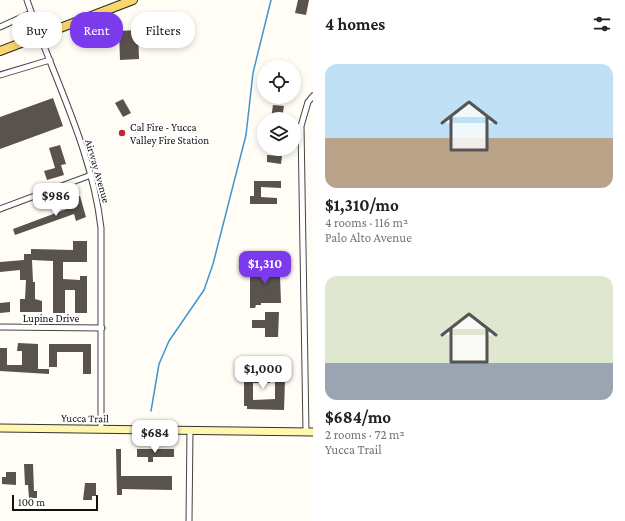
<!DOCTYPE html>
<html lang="en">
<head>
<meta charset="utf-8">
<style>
  body { margin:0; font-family:"Crimson Pro",serif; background:#f6f6f6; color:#202124; height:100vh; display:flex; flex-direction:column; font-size:15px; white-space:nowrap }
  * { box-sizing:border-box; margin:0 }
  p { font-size:13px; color:#757577 }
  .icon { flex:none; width:22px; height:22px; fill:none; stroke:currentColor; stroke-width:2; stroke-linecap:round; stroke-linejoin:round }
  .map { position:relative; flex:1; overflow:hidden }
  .drawer { display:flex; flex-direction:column; background:#fff; width:312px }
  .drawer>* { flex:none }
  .hud { position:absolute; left:12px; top:12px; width:241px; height:36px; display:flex; gap:8px }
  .buttons { position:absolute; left:257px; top:60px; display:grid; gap:8px }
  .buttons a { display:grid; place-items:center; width:44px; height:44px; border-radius:50%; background:#fff; box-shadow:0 2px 6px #0003; font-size:20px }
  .scale { position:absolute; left:12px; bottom:10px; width:86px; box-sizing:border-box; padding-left:4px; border:2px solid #111; border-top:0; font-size:11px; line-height:14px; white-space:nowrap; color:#111; -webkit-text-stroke:3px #fff; paint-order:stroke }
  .price { position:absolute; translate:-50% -34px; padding:0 9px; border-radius:8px; background:#fff; color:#222; font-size:13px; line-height:26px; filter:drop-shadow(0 1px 2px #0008) }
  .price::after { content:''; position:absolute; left:50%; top:24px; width:12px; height:9px; margin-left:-6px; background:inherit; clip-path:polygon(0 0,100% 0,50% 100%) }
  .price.current { background:#7c3aed; color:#fff }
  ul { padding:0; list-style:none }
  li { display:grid; align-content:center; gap:8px; height:212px; padding:0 12px }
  li span { display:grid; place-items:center; height:124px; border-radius:12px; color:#555 }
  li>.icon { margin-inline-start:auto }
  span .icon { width:72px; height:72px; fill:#fffc; stroke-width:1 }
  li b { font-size:17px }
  h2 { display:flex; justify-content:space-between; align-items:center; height:48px; padding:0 12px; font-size:17px }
  .tag { padding:0 14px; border-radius:16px; background:#fff; box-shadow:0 2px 6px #0003; font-size:14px; line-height:36px }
  .tag.current { background:#7c3aed; color:#fff }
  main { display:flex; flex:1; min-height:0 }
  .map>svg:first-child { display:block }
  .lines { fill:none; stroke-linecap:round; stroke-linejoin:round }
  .stream { stroke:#3f96cf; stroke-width:1.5 }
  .building { fill:#5a524d }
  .street-casing { stroke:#444; stroke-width:7 }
  .secondary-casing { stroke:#333; stroke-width:9 }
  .primary-casing { stroke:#222; stroke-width:10 }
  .street { stroke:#fff; stroke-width:5 }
  .secondary { stroke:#fff6b0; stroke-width:7 }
  .primary { stroke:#f9d66b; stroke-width:8 }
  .poi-dot { fill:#c4262e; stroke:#fff; stroke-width:1.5 }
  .labels { text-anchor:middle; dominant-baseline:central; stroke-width:4; stroke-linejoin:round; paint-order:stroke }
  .poi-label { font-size:11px; fill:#111; stroke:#fff; text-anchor:start }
  .street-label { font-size:11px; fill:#111; stroke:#fff }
</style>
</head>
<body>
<main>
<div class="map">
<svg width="313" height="521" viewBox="0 0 313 521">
  <rect width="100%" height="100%" fill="#fffdf5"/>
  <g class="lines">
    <!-- stream -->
    <path class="stream" d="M151,411L159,364L169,341L204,290L213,264L246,135L253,73L271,0"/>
  </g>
  <!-- building -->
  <path class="building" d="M298,0H309L306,15L295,13Z
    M138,30L139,59L120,60L119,31Z
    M53,98L63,126L0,149V117Z
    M123,99L131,113L123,117L115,103Z
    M273,105L284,106L282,119H271Z
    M60,145L66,164L61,165L64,175L47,180L44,171L55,168L49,148Z
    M267,155L282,156L281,164L267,162Z
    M254,181H281V188L261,187V197L277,198V204H250V196H254Z
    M80,196L86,217L76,221L74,214L15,235L13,229L72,207L71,204L75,202L74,198Z
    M73,241H87V262H63V279L80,280V276H87V313H75V290H65V313H53V261L32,260L33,282H35V299L42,301V312H20V299H25L26,280H20V270L0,272V262L24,260V254H31V249L73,250Z
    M261,264L262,267H282V275H280L281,303H261V305H256L255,308H250V265Z
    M10,302V312L0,313V303Z
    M265,312H279L278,337H265V328H252V320H265Z
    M18,343L38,344V369H49V374L0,371V348H7V365H22V351H17Z
    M49,344H91V374H83V352H57V367H49Z
    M263,365H277V370H270V383H253V400L275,399V380H285L284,410L247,409V406H244V366H254V376H263Z
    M116,449H121V476H172V490L122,489V495H117Z
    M137,449H174V457H153V462H148V457H137Z
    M24,464H33L34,491H37V498H29L28,485H25Z
    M6,472H16V485L2,484V477H6Z
    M85,483H96V496H92V500H83Z"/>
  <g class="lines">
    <defs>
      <path id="street" d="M27,0C52,75 92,148 101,228V429
        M0,27L31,13
        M0,75L50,60
        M0,209L91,175
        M0,327L102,328
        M306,432L301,126L308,102L313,96
        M189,521L190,430"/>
      <path id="secondary" d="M0,428L313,432"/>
      <path id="primary" d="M0,51L133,0"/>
    </defs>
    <!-- street casing -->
    <use href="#street" class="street-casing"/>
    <!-- secondary casing -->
    <use href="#secondary" class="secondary-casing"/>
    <!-- primary casing -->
    <use href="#primary" class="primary-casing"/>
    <!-- street -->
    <use href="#street" class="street"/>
    <!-- secondary -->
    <use href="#secondary" class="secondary"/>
    <!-- primary -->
    <use href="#primary" class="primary"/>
  </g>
  <!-- markers -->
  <circle class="poi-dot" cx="122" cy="133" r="4"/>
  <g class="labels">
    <!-- poi labels -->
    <g class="poi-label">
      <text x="130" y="127">Cal Fire - Yucca<tspan x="130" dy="13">Valley Fire Station</tspan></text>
    </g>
    <!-- street labels -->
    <g class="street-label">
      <text transform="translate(98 171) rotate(74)">Airway Avenue</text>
      <text x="51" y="318">Lupine Drive</text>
      <text transform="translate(85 418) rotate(1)">Yucca Trail</text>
    </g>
  </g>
</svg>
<div class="buttons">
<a><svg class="icon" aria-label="locate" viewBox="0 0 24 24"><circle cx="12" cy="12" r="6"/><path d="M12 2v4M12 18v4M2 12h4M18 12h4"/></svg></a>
<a><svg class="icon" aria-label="layers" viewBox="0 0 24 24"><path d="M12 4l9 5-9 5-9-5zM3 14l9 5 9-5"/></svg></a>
</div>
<div class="scale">100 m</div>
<b class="price" style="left:56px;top:217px">$986</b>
<b class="price current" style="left:265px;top:285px">$1,310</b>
<b class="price" style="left:263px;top:390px">$1,000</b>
<b class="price" style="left:155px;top:454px">$684</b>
<div class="hud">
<a class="tag">Buy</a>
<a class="tag current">Rent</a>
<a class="tag">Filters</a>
</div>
</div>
<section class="drawer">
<h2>4 homes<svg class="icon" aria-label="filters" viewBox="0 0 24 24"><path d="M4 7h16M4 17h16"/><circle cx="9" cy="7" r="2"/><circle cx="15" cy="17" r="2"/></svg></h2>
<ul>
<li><span style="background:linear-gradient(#bfe0f5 60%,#b9a48a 0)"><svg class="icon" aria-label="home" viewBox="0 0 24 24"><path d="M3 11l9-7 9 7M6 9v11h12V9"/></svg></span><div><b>$1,310/mo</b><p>4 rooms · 116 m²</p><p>Palo Alto Avenue</p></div></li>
<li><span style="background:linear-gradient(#dfe7d0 70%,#9aa5b1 0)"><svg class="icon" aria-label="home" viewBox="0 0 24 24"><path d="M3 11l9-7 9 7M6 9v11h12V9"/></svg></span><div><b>$684/mo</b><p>2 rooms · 72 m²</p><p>Yucca Trail</p></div></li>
</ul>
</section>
</main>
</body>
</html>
